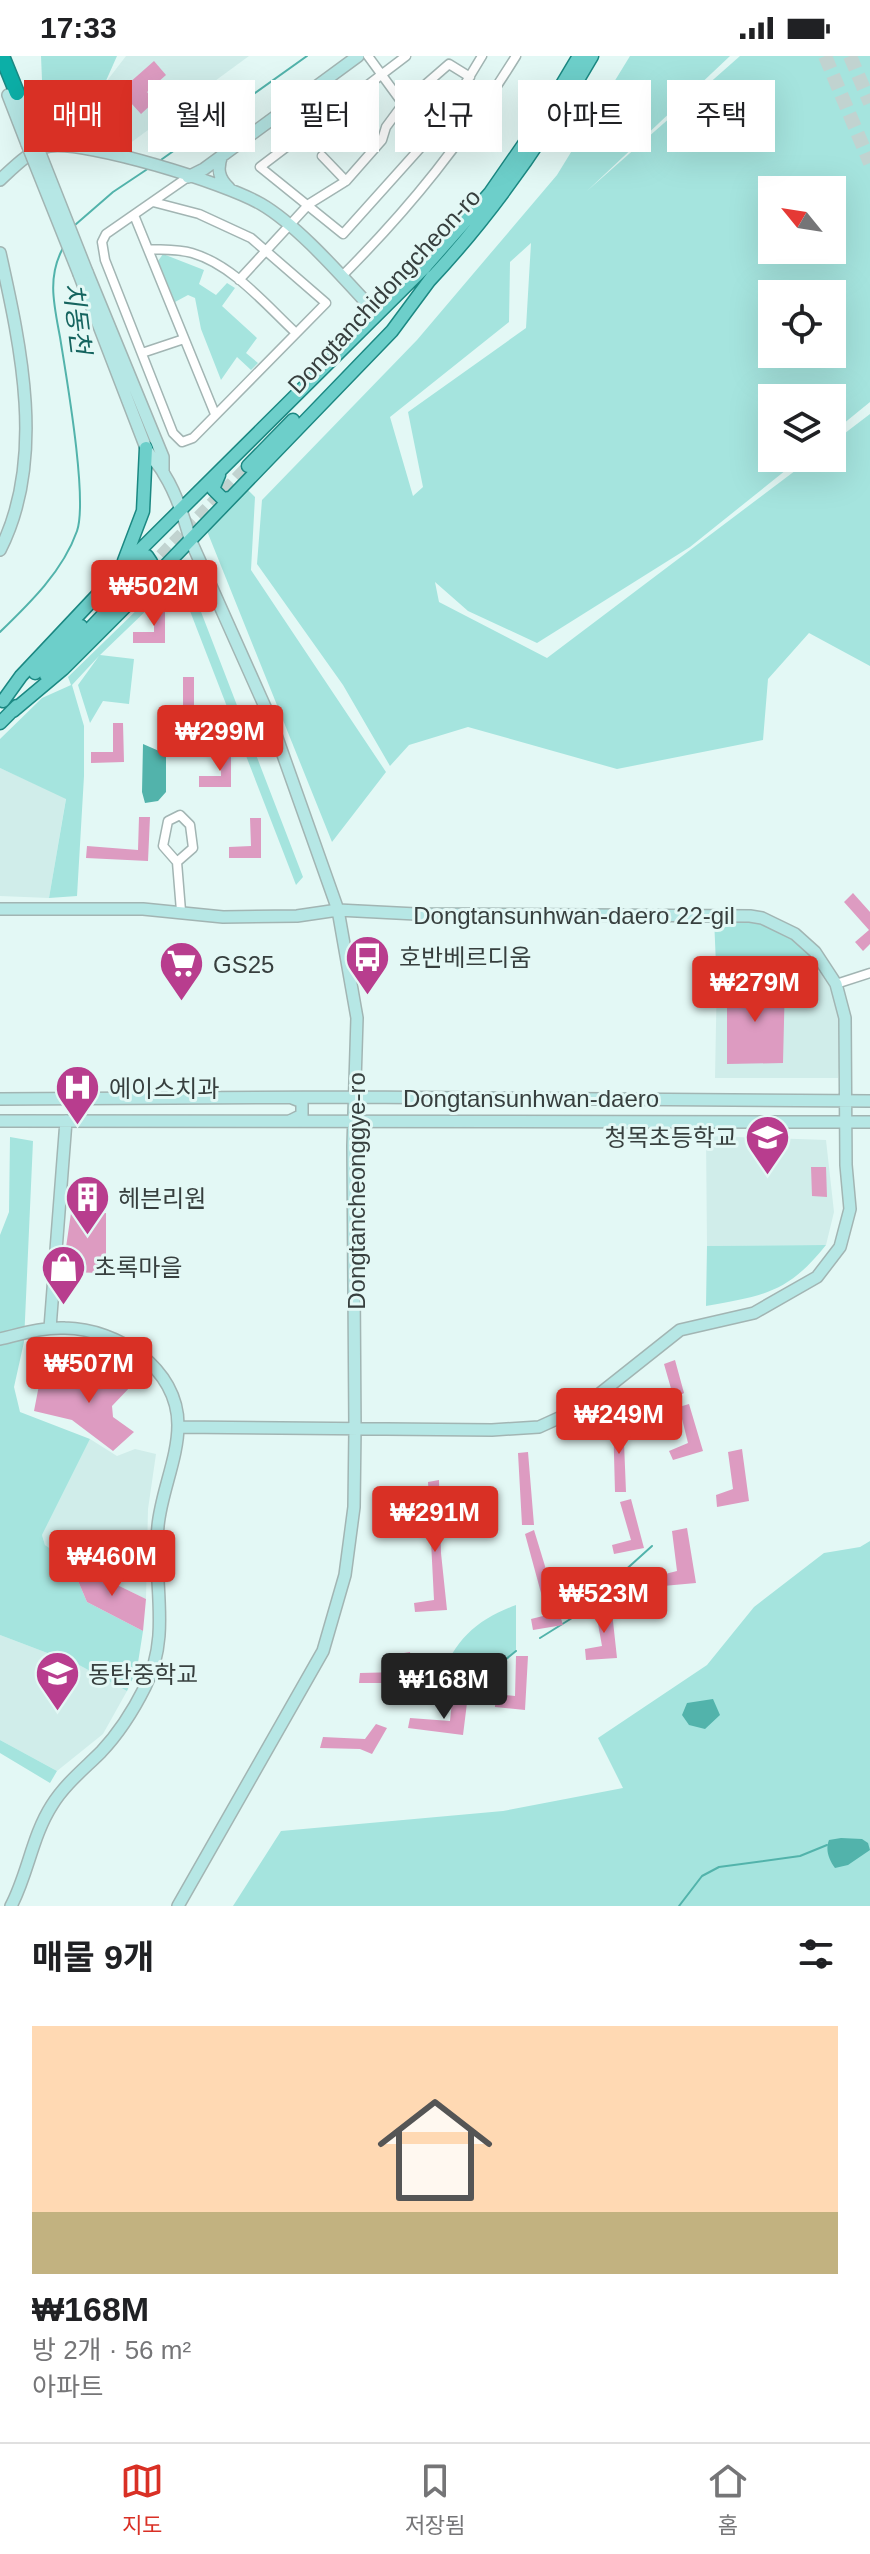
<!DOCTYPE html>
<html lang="ko">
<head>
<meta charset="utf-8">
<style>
  body { margin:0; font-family:Arial,"Noto Sans KR",sans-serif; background:#f2f2f2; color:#202124; height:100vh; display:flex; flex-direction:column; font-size:30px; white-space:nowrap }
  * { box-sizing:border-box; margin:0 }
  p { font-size:26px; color:#757577 }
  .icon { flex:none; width:44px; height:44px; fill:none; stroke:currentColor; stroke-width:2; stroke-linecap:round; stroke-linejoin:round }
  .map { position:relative; height:1850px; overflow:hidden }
  .sheet { display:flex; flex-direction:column; background:#fff; flex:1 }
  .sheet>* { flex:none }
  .banner { position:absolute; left:24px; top:24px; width:822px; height:72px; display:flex; gap:16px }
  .needle { width:52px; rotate:300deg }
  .buttons { position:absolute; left:758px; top:120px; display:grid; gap:16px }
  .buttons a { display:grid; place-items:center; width:88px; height:88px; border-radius:0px; background:#fff; box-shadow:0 8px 32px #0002; font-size:40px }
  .price { position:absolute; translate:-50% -68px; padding:0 18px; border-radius:8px; background:#d93025; color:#fff; font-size:26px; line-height:52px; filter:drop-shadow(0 2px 4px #0008) }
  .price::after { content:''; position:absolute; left:50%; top:48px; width:24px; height:18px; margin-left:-12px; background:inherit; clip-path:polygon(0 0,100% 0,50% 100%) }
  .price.active { background:#222; color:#fff }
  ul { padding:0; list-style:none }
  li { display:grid; align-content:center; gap:16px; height:424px; padding:0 32px }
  li span { display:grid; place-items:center; height:248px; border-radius:0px; color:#555 }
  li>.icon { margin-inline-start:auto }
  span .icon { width:144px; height:144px; fill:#fffc; stroke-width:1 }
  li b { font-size:34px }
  h2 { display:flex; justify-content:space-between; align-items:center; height:96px; padding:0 32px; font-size:34px }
  .pill { padding:0 28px; border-radius:0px; background:#fff; box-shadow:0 8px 32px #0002; font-size:28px; line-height:72px }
  .pill.active { background:#d93025; color:#fff }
  .status { display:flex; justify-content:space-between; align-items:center; height:56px; padding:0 40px; background:#fff; direction:ltr }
  .status svg { height:22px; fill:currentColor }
  .menu { display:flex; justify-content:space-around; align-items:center; height:112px; border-top:2px solid #e0e0e0; background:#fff; font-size:22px; color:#757577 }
  .menu a { display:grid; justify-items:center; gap:4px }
  .menu .active { color:#d93025 }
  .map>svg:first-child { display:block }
  .built { fill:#d0edea }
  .green { fill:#a5e4de; fill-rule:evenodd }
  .water { fill:#52b3ab }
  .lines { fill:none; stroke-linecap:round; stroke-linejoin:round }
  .stream { stroke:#52b3ab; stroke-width:2 }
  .building { fill:#dd9bc1 }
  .primary-tunnel { stroke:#c1d3d0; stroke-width:12; stroke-dasharray:12 6; stroke-linecap:butt }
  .highway-tunnel { stroke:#c1d3d0; stroke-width:14; stroke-dasharray:14 7; stroke-linecap:butt }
  .street-casing { stroke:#a2b5b3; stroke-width:11 }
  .secondary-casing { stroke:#a2b5b3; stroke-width:14 }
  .primary-casing { stroke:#1b8882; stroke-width:15 }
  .highway-casing { stroke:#1b8882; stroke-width:17 }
  .street { stroke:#fff; stroke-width:8 }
  .secondary { stroke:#b6e7e5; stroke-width:11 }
  .primary { stroke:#6dcfca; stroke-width:12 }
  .highway { stroke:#0cafa7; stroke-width:14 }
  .secondary-bridge-casing { stroke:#a2b5b3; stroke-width:14; stroke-linecap:butt }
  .secondary-bridge { stroke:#b6e7e5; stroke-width:11 }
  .labels { text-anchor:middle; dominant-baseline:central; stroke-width:6; stroke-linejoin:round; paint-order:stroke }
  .street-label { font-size:24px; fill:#373f3e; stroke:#e3f8f5 }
  .poi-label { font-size:24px; fill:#373f3e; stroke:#e3f8f5; text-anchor:start }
  .water-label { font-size:26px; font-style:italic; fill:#15645f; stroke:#e3f8f5 }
</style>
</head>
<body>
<div class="status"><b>17:33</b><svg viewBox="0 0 49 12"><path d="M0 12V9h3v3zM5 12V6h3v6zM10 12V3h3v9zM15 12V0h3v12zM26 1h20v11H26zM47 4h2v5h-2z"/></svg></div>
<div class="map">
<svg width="870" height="1850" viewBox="0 0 870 1850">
  <rect width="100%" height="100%" fill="#e3f8f5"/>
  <!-- built -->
  <path class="built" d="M126,0H249L129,88L89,79L106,26Z
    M0,712L66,742L49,842L0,840Z
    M717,916H822L831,930L839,965L840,1001L838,1022H715Z
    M706,1080L826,1084L834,1156L826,1189L707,1190Z
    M90,1383L117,1400L135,1393L156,1398L148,1453L146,1543L70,1506L45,1489L42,1479Z
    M0,1579L79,1609L127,1635L103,1678L57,1715L0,1684Z"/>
  <!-- green -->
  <path class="green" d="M41,0H117L85,72H44Z
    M630,0H730L587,135L740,0H870V346L832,377V342H772V402H801L690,491L537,587L468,555L435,526L439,546L547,602L812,402H832V387L870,358V610L809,577L768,623L763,684L617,713L468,671L409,689L390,710L343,629L257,508L262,444L417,284L557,119ZM772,134H832V194H772ZM531,187L526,272L408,356L423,431L413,440L390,361L509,266L510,206ZM772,238H832V298H772Z
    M163,198L204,214L199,228L216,239L227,227L235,232L222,250L257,282L246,297L258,307L251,314L237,301L221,324L201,273L195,242L188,239L175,246L158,205Z
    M245,431L255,441L251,514L386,716L332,786L207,475Z
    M183,509L303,821L296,829L178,524L100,599L134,603L129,648L103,645L90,667L78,629L99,600L72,629L84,670V720L77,840L49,842L66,743L0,712V683L42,642L71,629L68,621Z
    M714,862C767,863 784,871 822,908L716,909Z
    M10,1081L33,1085L24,1286L14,1331L20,1356L90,1383L42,1479L45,1489L70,1506L87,1546L143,1575L137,1613L127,1635L79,1609L0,1579V1179L9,1156Z
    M826,1189C788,1237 763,1240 706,1250L707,1190Z
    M870,1485V1850H233L281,1775L503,1755L623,1732L598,1682L707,1609L754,1551L824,1497L860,1491Z
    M516,1549V1595L478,1626L464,1628L458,1613L441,1622C455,1583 478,1563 516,1549Z
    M0,1684L57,1715L50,1727L0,1697Z"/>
  <!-- water -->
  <path class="water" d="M143,688L166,698V736L158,745L145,747L142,736Z
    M713,1643L720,1659L705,1673L689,1669L682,1659L687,1647Z
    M841,1782L862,1783L868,1787L870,1794L848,1809L835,1812C829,1804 825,1794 829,1784Z"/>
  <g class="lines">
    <!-- stream -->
    <path class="stream" d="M158,106L307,0
      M75,169L113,136L149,112
      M0,576C30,547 63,515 77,475C88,443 66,319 60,281C54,249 47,221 63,192
      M621,1518L652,1490
      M540,1582L572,1562
      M464,1628L478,1626L516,1595
      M679,1850L702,1820L719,1811L800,1800L827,1789"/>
  </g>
  <!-- building -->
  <path class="building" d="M154,5L166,19L147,36L155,45L141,58L120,35Z
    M154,548H165V587H133V576H154Z
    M183,621H194V660L162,661L161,650L183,649Z
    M113,667H123L124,706L91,707V696H113Z
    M220,692H231V731H199V720H221Z
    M139,761H150L148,805L86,802L87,790L138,794Z
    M250,762H261V802H229V791L251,790Z
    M853,837L870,856V888L863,895L855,886L869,874L844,846Z
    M727,920H745L744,951H767V941L759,938V925H785L783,1007L727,1008Z
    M811,1111H826L827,1141L812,1140Z
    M71,1157H106V1210L99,1217L70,1216L64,1205Z
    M675,1304L684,1337L674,1343L664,1308Z
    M109,1306L133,1328L112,1350L113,1361L134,1376L113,1395L72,1364L34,1355L40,1324L77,1333L90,1329Z
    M689,1348L703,1395L673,1404L669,1395L688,1387L679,1351Z
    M613,1362H623L626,1436H615Z
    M742,1393L749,1445L717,1451L716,1439L733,1433L728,1396Z
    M528,1396L534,1469H522L518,1397Z
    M439,1424L441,1497L447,1554L415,1556L414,1547L434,1544L428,1426Z
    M631,1443L644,1492L614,1498L612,1489L631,1484L620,1446Z
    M687,1472L696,1527L663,1530L661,1519L677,1515L672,1475Z
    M534,1474L563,1569L533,1574L531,1563L547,1559L525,1478Z
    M70,1506L146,1543L143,1575L87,1546Z
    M611,1547L617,1602L586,1604L585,1593L602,1590L595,1551Z
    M410,1596L413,1627H359L360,1617L400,1616L398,1598Z
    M516,1600H528L525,1654L495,1651V1638L515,1640Z
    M452,1645L467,1647L463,1679L408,1672L410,1662L450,1665Z
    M376,1668L387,1672L372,1698L360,1693L320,1692L323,1681L365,1683Z"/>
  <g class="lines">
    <!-- primary-tunnel -->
    <path class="primary-tunnel" d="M123,538L248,410"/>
    <!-- highway-tunnel -->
    <path class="highway-tunnel" d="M825,0L870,107
      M850,0L870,47"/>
    <defs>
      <path id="street" d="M368,0L403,48L439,71
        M406,0L260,111L343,178L439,71L482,0
        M355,75L374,93
        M322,100L346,125
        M153,146L199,158L251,182L326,247L193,382L182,386L173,377L105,204L102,186L106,178L188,121
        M134,159L215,358
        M148,193C162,194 178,193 192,197C233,209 266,249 296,277
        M342,220C412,150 464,84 516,0
        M239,224L309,148L346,125L382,84L386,71L403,48L449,8L470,21
        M142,297L184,283
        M177,806L163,790L168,765L180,759L190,769L193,792L177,806L181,855
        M836,928L870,917"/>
      <path id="secondary" d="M17,37L34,82
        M8,39L27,88
        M222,99C217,112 218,122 229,132
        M188,121L204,113L358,0
        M0,124C13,112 32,92 50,90C89,85 225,127 261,148C299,170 345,224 376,257
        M0,197C21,291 46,404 0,494
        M87,216L163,401V415
        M79,218L146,392C151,403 159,408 164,418C176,437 184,461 190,483L270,662L338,854L357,962L353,1090L355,1373L354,1451L345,1519L323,1595L178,1850
        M0,853H143L223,861L297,860L338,854L416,858L750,860L762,862L795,878L815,896L836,928L845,962L846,1109L850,1153L840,1191L817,1221L754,1257L680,1274L583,1351L539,1371L492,1374L178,1371
        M0,1043L354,1041L870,1045
        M0,1065L870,1066
        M290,1065L302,1059V1046L292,1042
        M50,1272L66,1065
        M0,1283C21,1278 43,1271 65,1272C118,1273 178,1312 178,1369C178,1402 161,1437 158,1470C152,1525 172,1579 145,1631C134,1653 118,1678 101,1696C84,1713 65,1728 52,1749C32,1780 28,1818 11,1850"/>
      <path id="primary" d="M423,213L490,137L542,62L579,0
        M429,225C494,156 545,82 592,0
        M248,410L293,364
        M219,419L213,433L223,443L230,442
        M134,500H147L151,506L146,527
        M124,505L143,455L146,392
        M35,617L81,570
        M46,619L123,538
        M3,645L21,620L134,500L426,210
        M13,655L63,613L143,533L392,275L432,221
        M0,667L17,650"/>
      <path id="highway" d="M2,0L17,37"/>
    </defs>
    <!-- street casing -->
    <use href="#street" class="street-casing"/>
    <!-- secondary casing -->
    <use href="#secondary" class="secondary-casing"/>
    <!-- primary casing -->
    <use href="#primary" class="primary-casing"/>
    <!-- highway casing -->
    <use href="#highway" class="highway-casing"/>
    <!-- street -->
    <use href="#street" class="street"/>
    <!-- secondary -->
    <use href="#secondary" class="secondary"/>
    <!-- primary -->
    <use href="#primary" class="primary"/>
    <!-- highway -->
    <use href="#highway" class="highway"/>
    <defs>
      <path id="secondary-bridge" d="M34,82L87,216
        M27,88L79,218"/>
    </defs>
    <!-- secondary-bridge casing -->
    <use href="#secondary-bridge" class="secondary-bridge-casing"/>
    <!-- secondary-bridge -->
    <use href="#secondary-bridge" class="secondary-bridge"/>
  </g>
  <!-- icons -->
  <defs>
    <symbol id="bus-pin" viewBox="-11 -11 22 30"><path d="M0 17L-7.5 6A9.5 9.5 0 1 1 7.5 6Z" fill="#b83d8e" stroke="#e3f8f5"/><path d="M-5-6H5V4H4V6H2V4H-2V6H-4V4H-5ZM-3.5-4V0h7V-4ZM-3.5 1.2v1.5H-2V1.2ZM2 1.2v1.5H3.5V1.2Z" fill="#fff"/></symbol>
    <symbol id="supermarket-pin" viewBox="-11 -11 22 30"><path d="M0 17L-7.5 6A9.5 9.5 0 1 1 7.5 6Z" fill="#b83d8e" stroke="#e3f8f5"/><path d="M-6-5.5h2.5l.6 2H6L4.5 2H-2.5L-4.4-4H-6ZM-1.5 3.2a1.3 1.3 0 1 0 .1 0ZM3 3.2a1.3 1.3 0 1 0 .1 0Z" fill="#fff"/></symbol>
    <symbol id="hospital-pin" viewBox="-11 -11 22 30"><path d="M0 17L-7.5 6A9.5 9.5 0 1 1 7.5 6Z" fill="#b83d8e" stroke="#e3f8f5"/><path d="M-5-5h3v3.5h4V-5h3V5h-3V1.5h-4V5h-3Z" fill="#fff"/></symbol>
    <symbol id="school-pin" viewBox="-11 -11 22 30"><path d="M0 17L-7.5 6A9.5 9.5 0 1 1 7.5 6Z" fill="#b83d8e" stroke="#e3f8f5"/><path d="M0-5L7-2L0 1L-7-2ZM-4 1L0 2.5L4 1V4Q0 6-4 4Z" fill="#fff"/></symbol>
    <symbol id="building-pin" viewBox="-11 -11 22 30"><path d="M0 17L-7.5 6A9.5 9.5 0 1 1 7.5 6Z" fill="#b83d8e" stroke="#e3f8f5"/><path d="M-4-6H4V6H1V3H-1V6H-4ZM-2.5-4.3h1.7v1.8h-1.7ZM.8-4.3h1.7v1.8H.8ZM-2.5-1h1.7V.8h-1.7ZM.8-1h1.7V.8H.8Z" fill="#fff"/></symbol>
    <symbol id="shop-pin" viewBox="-11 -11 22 30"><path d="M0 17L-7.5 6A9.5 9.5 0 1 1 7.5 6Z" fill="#b83d8e" stroke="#e3f8f5"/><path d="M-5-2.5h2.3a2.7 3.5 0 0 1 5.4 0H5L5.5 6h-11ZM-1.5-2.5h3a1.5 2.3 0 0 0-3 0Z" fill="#fff"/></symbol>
  </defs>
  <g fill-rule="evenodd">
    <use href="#bus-pin" x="342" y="876" width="51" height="69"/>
    <use href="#supermarket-pin" x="156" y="882" width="51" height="69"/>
    <use href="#hospital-pin" x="52" y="1006" width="51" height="69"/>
    <use href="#school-pin" x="742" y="1056" width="51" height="69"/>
    <use href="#building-pin" x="62" y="1116" width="51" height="69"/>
    <use href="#shop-pin" x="38" y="1186" width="51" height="69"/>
    <use href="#school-pin" x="32" y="1592" width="51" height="69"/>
  </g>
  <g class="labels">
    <!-- street labels -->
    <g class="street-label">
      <text transform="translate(384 235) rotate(-47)">Dongtanchidongcheon-ro</text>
      <text x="574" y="859">Dongtansunhwan-daero 22-gil</text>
      <text x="531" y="1042">Dongtansunhwan-daero</text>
      <text transform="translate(356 1135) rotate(-90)">Dongtancheonggye-ro</text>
    </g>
    <!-- poi labels -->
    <g class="poi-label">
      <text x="399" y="901">호반베르디움</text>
      <text x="213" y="908">GS25</text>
      <text x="109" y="1032">에이스치과</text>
      <text x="737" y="1081" text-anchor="end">청목초등학교</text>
      <text x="118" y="1142">헤븐리원</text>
      <text x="94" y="1211">초록마을</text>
      <text x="88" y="1618">동탄중학교</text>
    </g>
    <!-- water labels -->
    <g class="water-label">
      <text transform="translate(77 262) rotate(83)">치동천</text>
    </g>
  </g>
</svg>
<div class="buttons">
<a><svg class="needle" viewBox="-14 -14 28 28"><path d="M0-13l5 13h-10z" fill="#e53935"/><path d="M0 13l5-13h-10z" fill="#757577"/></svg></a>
<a><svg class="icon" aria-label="locate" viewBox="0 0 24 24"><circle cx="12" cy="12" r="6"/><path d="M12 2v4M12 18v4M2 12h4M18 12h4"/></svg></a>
<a><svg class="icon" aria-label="layers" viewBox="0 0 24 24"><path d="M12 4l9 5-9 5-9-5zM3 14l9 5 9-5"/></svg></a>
</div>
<b class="price" style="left:154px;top:572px">₩502M</b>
<b class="price" style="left:220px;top:717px">₩299M</b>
<b class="price" style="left:755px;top:968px">₩279M</b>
<b class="price" style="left:89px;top:1349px">₩507M</b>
<b class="price" style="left:619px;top:1400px">₩249M</b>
<b class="price" style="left:435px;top:1498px">₩291M</b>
<b class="price" style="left:112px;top:1542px">₩460M</b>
<b class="price" style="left:604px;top:1579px">₩523M</b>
<b class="price active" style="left:444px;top:1665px">₩168M</b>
<div class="banner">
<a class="pill active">매매</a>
<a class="pill">월세</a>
<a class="pill">필터</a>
<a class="pill">신규</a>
<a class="pill">아파트</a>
<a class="pill">주택</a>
</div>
</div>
<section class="sheet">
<h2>매물 9개<svg class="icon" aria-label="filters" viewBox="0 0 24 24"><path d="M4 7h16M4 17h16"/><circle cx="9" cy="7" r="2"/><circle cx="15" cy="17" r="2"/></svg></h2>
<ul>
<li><span style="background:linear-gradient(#ffd9b3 75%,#c2b280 0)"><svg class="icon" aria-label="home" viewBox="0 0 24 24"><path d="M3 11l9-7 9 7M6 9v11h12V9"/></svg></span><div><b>₩168M</b><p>방 2개 · 56 m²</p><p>아파트</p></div></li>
</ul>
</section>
<nav class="menu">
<a class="active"><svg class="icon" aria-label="map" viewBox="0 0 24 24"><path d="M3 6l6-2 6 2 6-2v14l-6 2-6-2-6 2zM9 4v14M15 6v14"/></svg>지도</a>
<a><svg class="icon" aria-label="saved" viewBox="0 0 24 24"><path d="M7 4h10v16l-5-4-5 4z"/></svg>저장됨</a>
<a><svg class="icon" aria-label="home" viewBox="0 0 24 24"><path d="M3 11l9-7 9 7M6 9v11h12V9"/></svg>홈</a>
</nav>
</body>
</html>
